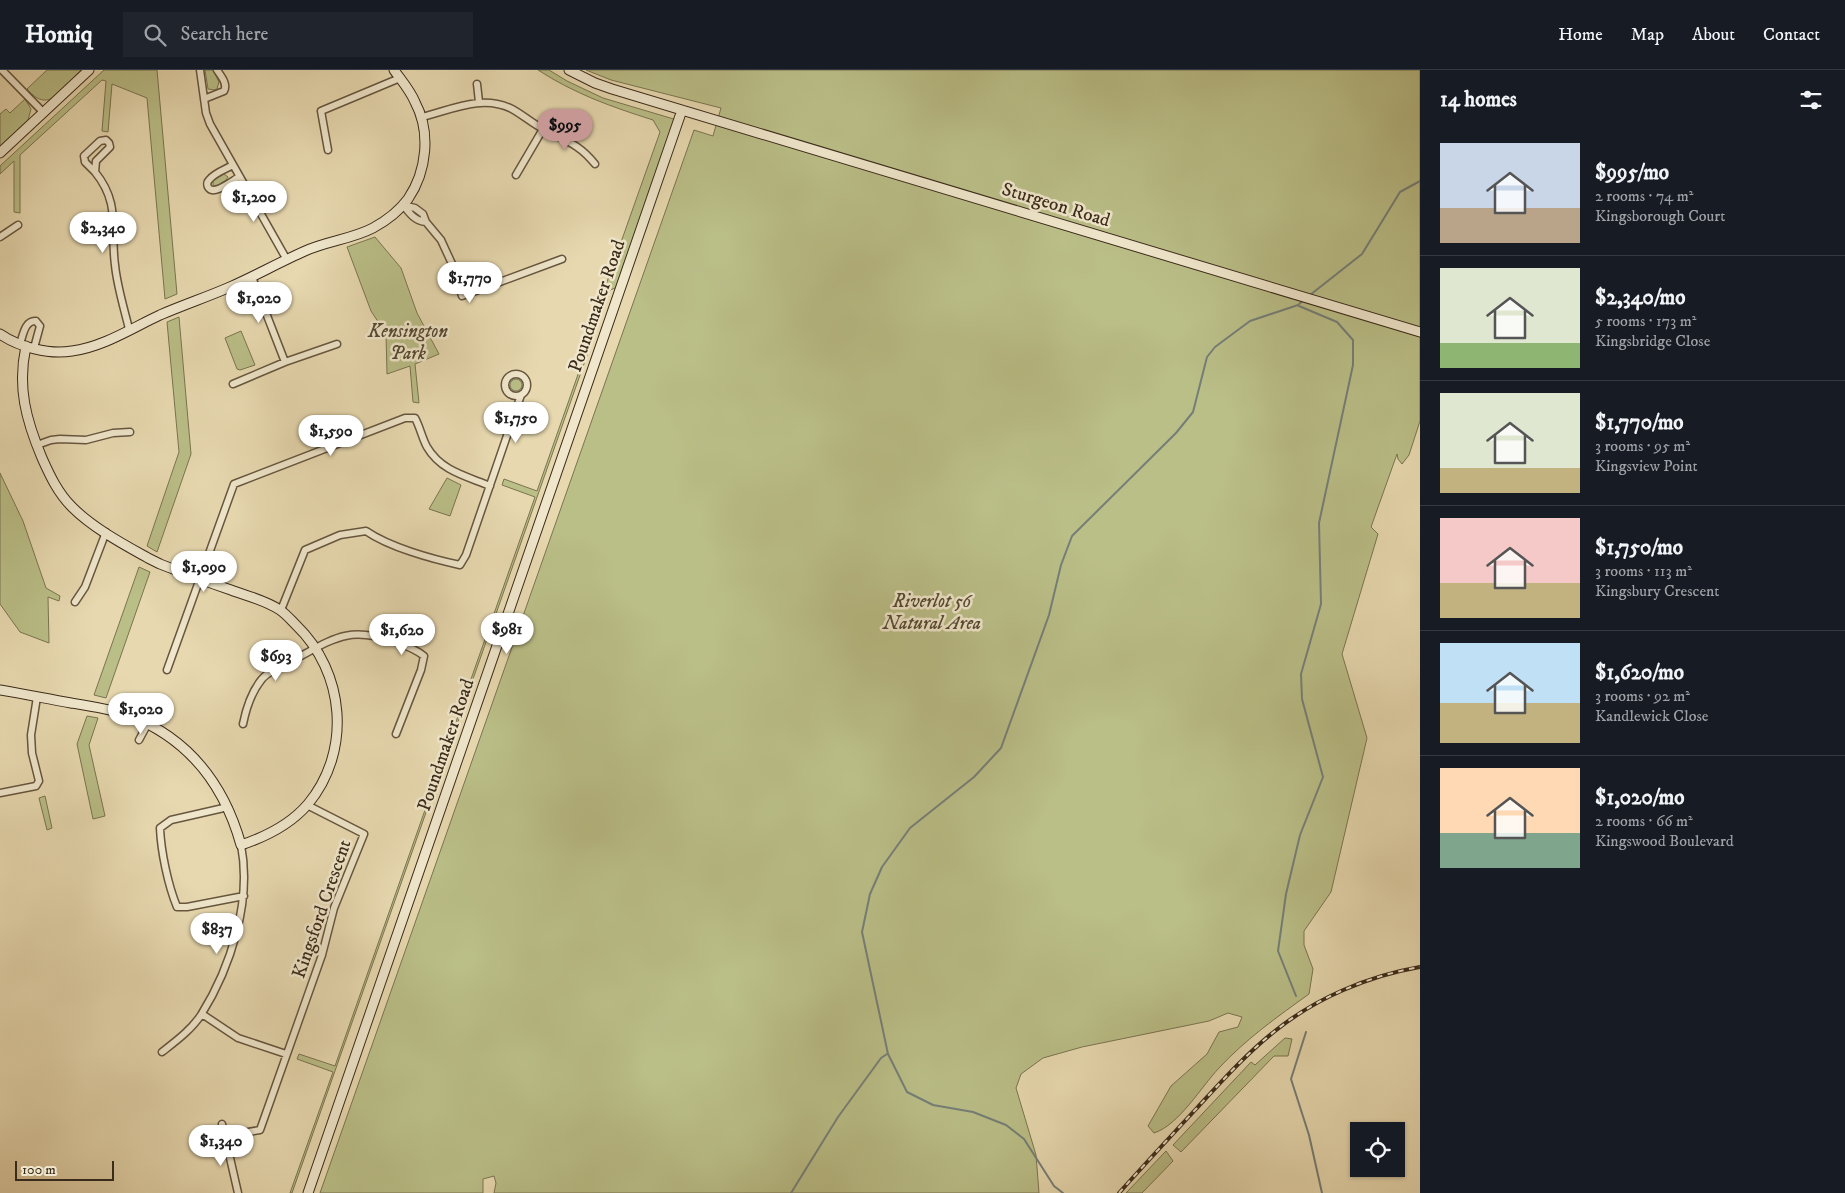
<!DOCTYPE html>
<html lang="en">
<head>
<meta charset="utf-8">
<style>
  body { margin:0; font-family:"IM FELL DW Pica",serif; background:#20242c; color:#f1f3f6; height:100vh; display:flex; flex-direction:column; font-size:19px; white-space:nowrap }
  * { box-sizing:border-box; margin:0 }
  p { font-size:16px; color:#9ea1a6 }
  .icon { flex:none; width:28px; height:28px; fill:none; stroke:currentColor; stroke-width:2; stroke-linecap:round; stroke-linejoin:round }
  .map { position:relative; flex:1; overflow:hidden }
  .side { display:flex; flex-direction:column; background:#171b24; width:425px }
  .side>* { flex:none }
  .fabs { position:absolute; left:1350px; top:1052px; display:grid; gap:10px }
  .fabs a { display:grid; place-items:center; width:55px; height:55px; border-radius:0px; background:#171b24; box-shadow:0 1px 4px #0004; font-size:25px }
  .scale { position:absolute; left:15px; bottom:12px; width:99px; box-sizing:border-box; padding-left:5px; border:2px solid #3b2b1a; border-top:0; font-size:14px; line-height:18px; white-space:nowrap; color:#3b2b1a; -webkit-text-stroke:4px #efe6cb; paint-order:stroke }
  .price { position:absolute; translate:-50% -42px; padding:0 11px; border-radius:18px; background:#fff; color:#222; font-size:16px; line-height:32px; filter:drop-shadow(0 1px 2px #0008) }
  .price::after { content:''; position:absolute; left:50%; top:30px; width:15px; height:11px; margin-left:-8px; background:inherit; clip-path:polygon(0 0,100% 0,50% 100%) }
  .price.active { background:#c59692; color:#111 }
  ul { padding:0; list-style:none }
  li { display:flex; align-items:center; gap:15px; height:125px; padding:0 20px }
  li+li { border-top:1px solid #363941 }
  li span { display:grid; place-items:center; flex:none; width:140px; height:100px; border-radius:0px; color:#555 }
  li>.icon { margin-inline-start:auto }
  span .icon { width:60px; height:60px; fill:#fffc; stroke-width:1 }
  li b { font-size:21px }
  h2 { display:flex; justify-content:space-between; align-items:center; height:60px; padding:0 20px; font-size:21px }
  header { display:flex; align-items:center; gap:30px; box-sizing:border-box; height:70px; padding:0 25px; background:#171b24; border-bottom:1px solid #363941 }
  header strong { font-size:24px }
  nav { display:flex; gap:28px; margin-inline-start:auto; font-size:18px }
  .search { width:350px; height:45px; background:#20242c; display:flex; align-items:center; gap:12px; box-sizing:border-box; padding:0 18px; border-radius:0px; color:#9ea1a6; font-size:19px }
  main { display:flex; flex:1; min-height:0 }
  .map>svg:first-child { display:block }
  .green { fill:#babe87; stroke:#7a7450 }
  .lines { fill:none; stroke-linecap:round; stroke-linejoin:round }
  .stream { stroke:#757f78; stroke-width:2 }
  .street-casing { stroke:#66563f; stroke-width:9 }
  .secondary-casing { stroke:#3b2b1a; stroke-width:11 }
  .street { stroke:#efe6cb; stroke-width:6 }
  .secondary { stroke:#efe6cb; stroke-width:9 }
  .rail-casing { stroke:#3b2b1a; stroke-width:4 }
  .rail { stroke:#efe6cb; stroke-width:2; stroke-dasharray:5.5; stroke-linecap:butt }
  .labels { text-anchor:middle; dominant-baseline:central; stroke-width:5; stroke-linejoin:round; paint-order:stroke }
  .street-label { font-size:19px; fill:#3b2b1a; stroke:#efe6cb }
  .park-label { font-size:19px; font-style:italic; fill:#544830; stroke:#efe6cb }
</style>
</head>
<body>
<header>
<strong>Homiq</strong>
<div class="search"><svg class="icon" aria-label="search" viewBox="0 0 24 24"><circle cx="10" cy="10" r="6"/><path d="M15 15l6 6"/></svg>Search here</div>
<nav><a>Home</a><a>Map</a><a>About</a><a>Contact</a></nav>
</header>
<main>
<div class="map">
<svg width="1420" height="1123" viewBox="0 0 1420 1123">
  <rect width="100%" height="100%" fill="#e7d8af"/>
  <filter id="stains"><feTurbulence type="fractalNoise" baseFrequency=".004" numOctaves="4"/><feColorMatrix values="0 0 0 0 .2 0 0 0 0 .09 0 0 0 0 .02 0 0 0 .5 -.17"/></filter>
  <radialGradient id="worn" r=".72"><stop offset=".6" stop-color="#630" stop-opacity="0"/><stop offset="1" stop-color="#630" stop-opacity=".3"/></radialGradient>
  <!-- green -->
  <path class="green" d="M47,0H81L55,27C43,34 35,28 27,19Z
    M104,0H157L177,224L165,229L147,28L112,14L108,62L102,61L106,11L102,10L20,85V143L14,142V91L0,104V96Z
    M205,0H213L219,12L217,19L214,20L208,19Z
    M538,0H549L567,11L603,28L677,50L618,217L610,220L292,1123H290L333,1002L297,989L299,984L335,996L535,427L502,415L504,409L537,421L607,222L603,223L660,62L653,50C612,37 575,24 538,0Z
    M586,0H1420V351L1409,385L1402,394L1398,389L1397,384L1371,457L1378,464L1342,584L1367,668L1331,822L1304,861V875L1313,899L1309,924C1277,947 1246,969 1219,998C1201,1017 1179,1055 1154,1063L1148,1056L1171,1016L1207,984L1219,962L1238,957L1242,947L1228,943L1209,951L1082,977L1043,988L1021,1004L1016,1018L1036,1085L1039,1123H494L496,1113L494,1106L483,1109V1123H320L694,60L713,66L721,38L611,10Z
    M25,29L31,39L28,50L0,76V44L6,39L10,43Z
    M224,104L228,107L226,110L216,116L213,115V110Z
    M375,167L401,198L417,243L439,284L415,294L419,333L413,332L410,296L387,304L386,264L371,241L347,177Z
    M179,247L191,384L157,482L147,476L179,382L167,252Z
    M241,261L255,295L240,300L237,299L225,268Z
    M510 315a6 6 0 1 1 12 0a6 6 0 1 1-12 0Z
    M0,403L23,451L46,518L60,526L59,531L48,527L49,573L20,562L0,534Z
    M447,408L461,415L450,446L429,439Z
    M139,497L150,502L106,628L94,625Z
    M87,646L98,648L89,675L105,746L93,749L77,674Z
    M45,726L52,758L47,760L39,728Z
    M1285,968L1292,969L1288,986H1274L1181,1082L1173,1075L1251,992L1255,995Z
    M1166,1081L1173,1091L1142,1123H1126Z"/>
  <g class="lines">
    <!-- stream -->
    <path class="stream" d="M1310,225L1362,184L1400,122L1420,111
      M1296,926L1278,881L1286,824L1300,765L1323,707L1302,629L1301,604L1321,534L1319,453L1353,295V270L1337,252L1299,236
      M1306,962L1291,1009L1309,1065L1322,1123
      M791,1123L838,1047L881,988L887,984
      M1063,1123L1054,1116L1024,1069L1006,1055L973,1042L933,1035L907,1022L888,984L862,862L870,824L882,797L910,758L974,707L1001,678L1049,545L1061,495L1072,466L1176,363L1193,342L1207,287L1215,277L1250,251L1298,235L1304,230"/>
    <defs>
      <path id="street" d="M2,0L44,43
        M200,0L206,43L210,54L287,190
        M477,14L479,32
        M204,29L224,21C228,14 221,6 217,0
        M422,47C451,40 482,24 512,39C523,45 533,54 545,60C566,71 579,74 595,94
        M328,80L321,41L400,8
        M233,95C226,99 214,103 209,110C207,112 207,115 208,117C213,127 233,110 239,107
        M95,102L85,92L84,86L100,71L106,70L109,73L110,77L96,91L95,102C121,134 110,158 115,195C117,216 124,238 129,259
        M516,105L543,59
        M403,135L415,138L423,144L426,152L441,170L453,196L462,226L562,189
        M403,135C410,144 415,151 426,152
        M0,167L18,155
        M252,207L285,292
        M20,274C23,265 25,250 36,251L40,256L34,278
        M505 315a11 11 0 1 1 22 0a11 11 0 1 1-22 0Z
        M233,314L285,292L337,274
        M37,375L51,370L60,369L86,370L113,363L130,362
        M75,532L85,517L106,462
        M281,540L305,480L340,465L366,461C389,477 432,489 460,495L466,485L521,325
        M167,600L234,414L405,348H415C420,357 422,368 427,377C441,401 466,406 490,416
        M243,654C246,639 252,621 262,609C271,599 287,593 299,587C336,567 350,557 393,571C404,575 414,578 424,586L421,600L396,664
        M139,670L147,655
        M0,723L36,716L39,711L32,683L31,665L37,627
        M228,737L171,750L160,758C161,782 168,815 177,837H187L244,826
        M202,944L238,968L286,984
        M162,982C176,971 191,960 201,945C231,897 252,831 241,775
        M222,1054L225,1066L260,1060L322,885L334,838L364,764L307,735
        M225,1066L238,1123"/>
      <path id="secondary" d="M569,0L595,13L612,19L1420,262
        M0,83L89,0
        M0,264C19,277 49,285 72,281C103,277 132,258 160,245C183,235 207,227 230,217C255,206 280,192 305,181C327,171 352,169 373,158C386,151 399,141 408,129C427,101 431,62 415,32C410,20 401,10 394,0
        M0,620C24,624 48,629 71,633C90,636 110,639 128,645C188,668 224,714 241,775C265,767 291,754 308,734C352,681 345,602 296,555C291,550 286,544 280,540C265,530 247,526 231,520C207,512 183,503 160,494L148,488C123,474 93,458 72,437C58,423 50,406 42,388C26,350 17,317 26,276
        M308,1123L682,40"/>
    </defs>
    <!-- street casing -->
    <use href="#street" class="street-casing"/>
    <!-- secondary casing -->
    <use href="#secondary" class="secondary-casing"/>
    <!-- street -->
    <use href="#street" class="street"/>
    <!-- secondary -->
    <use href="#secondary" class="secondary"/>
    <defs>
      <path id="rail" d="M1119,1123C1144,1095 1170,1067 1196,1039C1221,1012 1246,984 1275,961C1316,928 1368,906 1420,897"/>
    </defs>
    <!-- rail casing -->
    <use href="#rail" class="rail-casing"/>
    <!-- rail -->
    <use href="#rail" class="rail"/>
  </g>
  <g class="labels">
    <!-- street labels -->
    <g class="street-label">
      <text transform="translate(1056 135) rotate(17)">Sturgeon Road</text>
      <text transform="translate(597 236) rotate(-71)">Poundmaker Road</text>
      <text transform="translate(446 675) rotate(-71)">Poundmaker Road</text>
      <text transform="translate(322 839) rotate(-71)">Kingsford Crescent</text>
    </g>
    <!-- park labels -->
    <g class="park-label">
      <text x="408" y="261">Kensington<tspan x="408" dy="22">Park</tspan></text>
      <text x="932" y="531">Riverlot 56<tspan x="932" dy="22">Natural Area</tspan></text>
    </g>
  </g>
  <rect width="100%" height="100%" filter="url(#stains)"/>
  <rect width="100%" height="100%" fill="url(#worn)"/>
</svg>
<div class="fabs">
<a><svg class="icon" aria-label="locate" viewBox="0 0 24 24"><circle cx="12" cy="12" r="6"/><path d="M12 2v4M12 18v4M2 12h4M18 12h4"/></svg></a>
</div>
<div class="scale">100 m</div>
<b class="price active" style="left:565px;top:81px">$995</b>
<b class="price" style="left:254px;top:153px">$1,200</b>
<b class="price" style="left:103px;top:184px">$2,340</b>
<b class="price" style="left:470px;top:234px">$1,770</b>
<b class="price" style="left:259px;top:254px">$1,020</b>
<b class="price" style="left:516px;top:374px">$1,750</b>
<b class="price" style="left:331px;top:387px">$1,590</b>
<b class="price" style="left:204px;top:523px">$1,090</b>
<b class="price" style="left:507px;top:585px">$981</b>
<b class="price" style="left:402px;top:586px">$1,620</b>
<b class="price" style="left:276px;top:612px">$693</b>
<b class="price" style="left:141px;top:665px">$1,020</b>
<b class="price" style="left:217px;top:885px">$837</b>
<b class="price" style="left:221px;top:1097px">$1,340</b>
</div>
<section class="side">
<h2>14 homes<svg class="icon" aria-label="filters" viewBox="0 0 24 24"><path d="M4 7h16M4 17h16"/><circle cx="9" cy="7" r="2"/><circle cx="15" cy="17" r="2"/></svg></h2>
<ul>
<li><span style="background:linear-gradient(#c9d6e8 65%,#b9a48a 0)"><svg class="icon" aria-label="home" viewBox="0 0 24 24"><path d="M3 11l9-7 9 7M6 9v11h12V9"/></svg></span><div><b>$995/mo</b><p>2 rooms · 74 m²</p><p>Kingsborough Court</p></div></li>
<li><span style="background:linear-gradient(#dfe7d0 75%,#8fb573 0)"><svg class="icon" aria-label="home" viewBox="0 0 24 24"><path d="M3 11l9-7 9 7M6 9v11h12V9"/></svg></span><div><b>$2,340/mo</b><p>5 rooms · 173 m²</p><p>Kingsbridge Close</p></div></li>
<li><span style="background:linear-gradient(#dfe7d0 75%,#c2b280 0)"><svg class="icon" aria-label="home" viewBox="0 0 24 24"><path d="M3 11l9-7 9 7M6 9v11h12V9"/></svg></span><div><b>$1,770/mo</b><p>3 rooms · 95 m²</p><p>Kingsview Point</p></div></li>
<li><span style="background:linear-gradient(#f6c9c9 65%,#c2b280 0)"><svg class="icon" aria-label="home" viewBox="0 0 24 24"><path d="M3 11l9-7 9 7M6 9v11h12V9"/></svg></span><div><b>$1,750/mo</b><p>3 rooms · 113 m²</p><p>Kingsbury Crescent</p></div></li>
<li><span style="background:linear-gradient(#bfe0f5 60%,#c2b280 0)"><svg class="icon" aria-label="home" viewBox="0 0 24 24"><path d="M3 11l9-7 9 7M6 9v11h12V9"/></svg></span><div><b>$1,620/mo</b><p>3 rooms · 92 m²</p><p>Kandlewick Close</p></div></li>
<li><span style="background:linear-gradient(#ffd9b3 65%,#7fa58c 0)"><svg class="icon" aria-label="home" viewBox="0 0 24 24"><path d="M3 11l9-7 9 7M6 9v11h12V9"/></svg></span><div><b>$1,020/mo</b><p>2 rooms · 66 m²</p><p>Kingswood Boulevard</p></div></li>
</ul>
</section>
</main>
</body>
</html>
